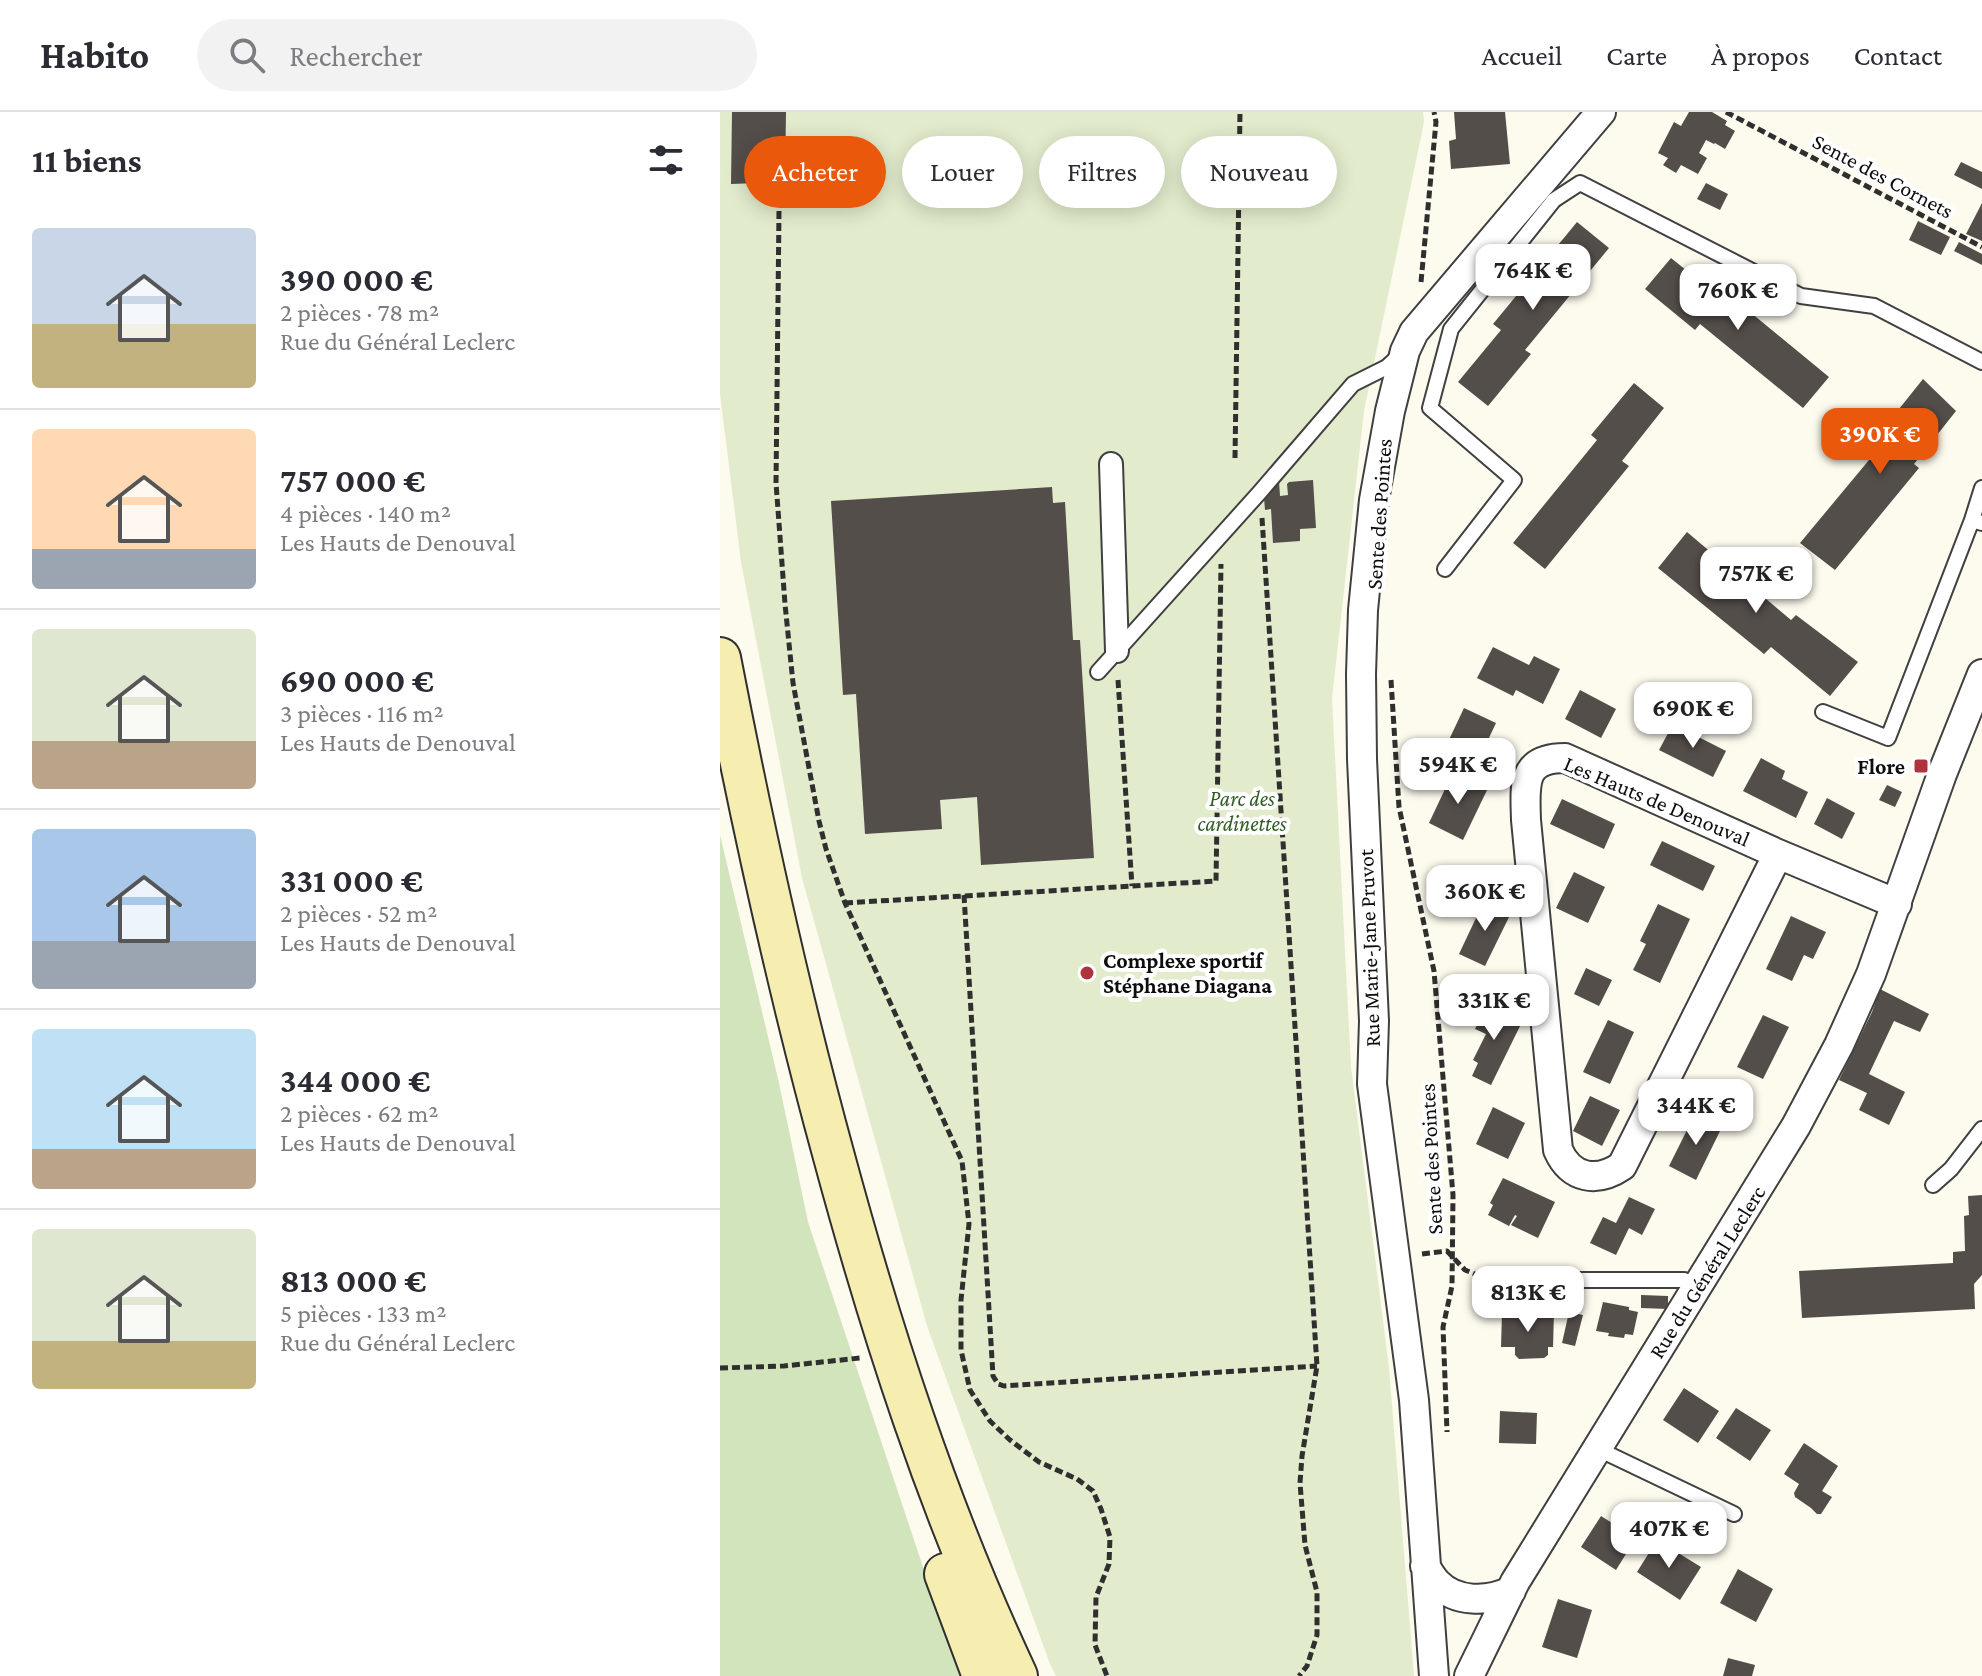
<!DOCTYPE html>
<html lang="fr">
<head>
<meta charset="utf-8">
<style>
  body { margin:0; font-family:"Crimson Pro",serif; background:#f2f2f3; color:#2b2b33; height:100vh; display:flex; flex-direction:column; font-size:30px; white-space:nowrap }
  * { box-sizing:border-box; margin:0 }
  p { font-size:26px; color:#7c7c81 }
  .icon { flex:none; width:44px; height:44px; fill:none; stroke:currentColor; stroke-width:2; stroke-linecap:round; stroke-linejoin:round }
  .map { position:relative; flex:1; overflow:hidden }
  .side { display:flex; flex-direction:column; background:#fff; width:720px }
  .side>* { flex:none }
  .top-card { position:absolute; left:24px; top:24px; width:760px; height:72px; display:flex; gap:16px }
  .price { position:absolute; translate:-50% -68px; padding:0 18px; border-radius:16px; background:#fff; color:#222; font-size:26px; line-height:52px; filter:drop-shadow(0 2px 4px #0008) }
  .price::after { content:''; position:absolute; left:50%; top:48px; width:24px; height:18px; margin-left:-12px; background:inherit; clip-path:polygon(0 0,100% 0,50% 100%) }
  .price.active { background:#ea580c; color:#fff }
  ul { padding:0; list-style:none }
  li { display:flex; align-items:center; gap:24px; height:200px; padding:0 32px }
  li+li { border-top:2px solid #e1e1e2 }
  li span { display:grid; place-items:center; flex:none; width:224px; height:160px; border-radius:8px; color:#555 }
  li>.icon { margin-inline-start:auto }
  span .icon { width:96px; height:96px; fill:#fffc; stroke-width:1 }
  li b { font-size:34px }
  h2 { display:flex; justify-content:space-between; align-items:center; height:96px; padding:0 32px; font-size:34px }
  .chip { padding:0 28px; border-radius:36px; background:#fff; box-shadow:0 4px 20px #0003; font-size:28px; line-height:72px }
  .chip.active { background:#ea580c; color:#fff }
  header { display:flex; align-items:center; gap:48px; box-sizing:border-box; height:112px; padding:0 40px; background:#fff; border-bottom:2px solid #e1e1e2 }
  header strong { font-size:38px }
  nav { display:flex; gap:44px; margin-inline-start:auto; font-size:28px }
  .search { width:560px; height:72px; background:#f2f2f3; display:flex; align-items:center; gap:20px; box-sizing:border-box; padding:0 28px; border-radius:44px; color:#7c7c81; font-size:30px }
  main { display:flex; flex:1; min-height:0 }
  .map>svg:first-child { display:block }
  .green { fill:#d1e4bb }
  .pitch { fill:#e2eccc }
  .building { fill:#544e4a }
  .lines { fill:none; stroke-linecap:round; stroke-linejoin:round }
  .service-casing { stroke:#404040; stroke-width:18 }
  .pedestrian-casing { stroke:#404040; stroke-width:26 }
  .minor-casing { stroke:#404040; stroke-width:32 }
  .secondary-casing { stroke:#2f2f2f; stroke-width:44 }
  .path { stroke:#2f2f2f; stroke-width:5; stroke-dasharray:8 4; stroke-linecap:butt }
  .service { stroke:#fff; stroke-width:14 }
  .pedestrian { stroke:#fff; stroke-width:22 }
  .minor { stroke:#fff; stroke-width:28 }
  .secondary { stroke:#f6edb0; stroke-width:40 }
  .poi-dot { fill:#ae333c; stroke:#fff; stroke-width:3 }
  .labels { text-anchor:middle; dominant-baseline:central; stroke-width:8; stroke-linejoin:round; paint-order:stroke }
  .street-label { font-size:22px; fill:#0d0d0d; stroke:#fff }
  .poi-label { font-size:22px; font-weight:bold; fill:#0d0d0d; stroke:#fff; text-anchor:end }
  .park-label { font-size:22px; font-style:italic; fill:#315d24; stroke:#fff }
</style>
</head>
<body>
<header>
<strong>Habito</strong>
<div class="search"><svg class="icon" aria-label="search" viewBox="0 0 24 24"><circle cx="10" cy="10" r="6"/><path d="M15 15l6 6"/></svg>Rechercher</div>
<nav><a>Accueil</a><a>Carte</a><a>À propos</a><a>Contact</a></nav>
</header>
<main>
<section class="side">
<h2>11 biens<svg class="icon" aria-label="filters" viewBox="0 0 24 24"><path d="M4 7h16M4 17h16"/><circle cx="9" cy="7" r="2"/><circle cx="15" cy="17" r="2"/></svg></h2>
<ul>
<li><span style="background:linear-gradient(#c9d6e8 60%,#c2b280 0)"><svg class="icon" aria-label="home" viewBox="0 0 24 24"><path d="M3 11l9-7 9 7M6 9v11h12V9"/></svg></span><div><b>390 000 €</b><p>2 pièces · 78 m²</p><p>Rue du Général Leclerc</p></div></li>
<li><span style="background:linear-gradient(#ffd9b3 75%,#9aa5b1 0)"><svg class="icon" aria-label="home" viewBox="0 0 24 24"><path d="M3 11l9-7 9 7M6 9v11h12V9"/></svg></span><div><b>757 000 €</b><p>4 pièces · 140 m²</p><p>Les Hauts de Denouval</p></div></li>
<li><span style="background:linear-gradient(#dfe7d0 70%,#b9a48a 0)"><svg class="icon" aria-label="home" viewBox="0 0 24 24"><path d="M3 11l9-7 9 7M6 9v11h12V9"/></svg></span><div><b>690 000 €</b><p>3 pièces · 116 m²</p><p>Les Hauts de Denouval</p></div></li>
<li><span style="background:linear-gradient(#a9c7e8 70%,#9aa5b1 0)"><svg class="icon" aria-label="home" viewBox="0 0 24 24"><path d="M3 11l9-7 9 7M6 9v11h12V9"/></svg></span><div><b>331 000 €</b><p>2 pièces · 52 m²</p><p>Les Hauts de Denouval</p></div></li>
<li><span style="background:linear-gradient(#bfe0f5 75%,#b9a48a 0)"><svg class="icon" aria-label="home" viewBox="0 0 24 24"><path d="M3 11l9-7 9 7M6 9v11h12V9"/></svg></span><div><b>344 000 €</b><p>2 pièces · 62 m²</p><p>Les Hauts de Denouval</p></div></li>
<li><span style="background:linear-gradient(#dfe7d0 70%,#c2b280 0)"><svg class="icon" aria-label="home" viewBox="0 0 24 24"><path d="M3 11l9-7 9 7M6 9v11h12V9"/></svg></span><div><b>813 000 €</b><p>5 pièces · 133 m²</p><p>Rue du Général Leclerc</p></div></li>
</ul>
</section>
<div class="map">
<svg width="1262" height="1564" viewBox="0 0 1262 1564">
  <rect width="100%" height="100%" fill="#fdfaee"/>
  <!-- green -->
  <path class="green" d="M0,723L59,971L88,1110L204,1458L247,1564H0Z"/>
  <!-- pitch -->
  <path class="pitch" d="M0,0H703L704,10L644,299L612,586L631,955L669,1256L694,1564H336L330,1552L207,1214L82,766L21,450L0,282Z"/>
  <!-- building -->
  <path class="building" d="M12,0H66L65,70L11,72Z
    M734,0H785L790,52L731,57L729,29L736,27Z
    M969,0H992L1007,9L1005,13L1015,19L1005,37L995,31L994,32L986,28L979,41L987,46L978,62L961,53L956,61L943,53L948,46L938,41L954,10L961,14Z
    M1241,50L1262,60V77L1234,63Z
    M986,71L1008,82L1000,98L977,87Z
    M1262,91V129L1246,122Z
    M1198,109L1230,125L1221,143L1189,128Z
    M857,110L889,136L805,238L811,242L768,294L738,270L781,218L773,212Z
    M1239,130L1262,142V153L1234,139Z
    M951,146L1002,187L1007,181L1109,265L1083,296L980,212L975,218L925,177Z
    M1203,267L1236,299L1194,352L1199,356L1115,458L1080,431L1164,330L1159,322Z
    M914,271L944,296L902,349L909,354L825,457L793,431L877,328L871,323Z
    M593,368L596,416L580,417V429L553,431L551,397L545,398L544,386L559,369L560,384L568,383L567,372L569,370Z
    M332,375L333,391L345,390L353,528H360L374,746L261,753L257,685L220,688L222,717L145,722L136,582L123,583L111,389Z
    M967,420L1071,508L1076,503L1138,550L1110,584L1051,535L1044,542L938,456Z
    M773,535L809,553L814,544L840,557L823,592L796,578L793,584L757,566Z
    M860,578L896,597L881,626L845,607Z
    M744,596L776,611L759,647L727,632Z
    M953,612L1006,639L993,665L939,638Z
    M1041,646L1065,659L1062,667L1088,680L1076,706L1023,679Z
    M733,660L742,665L743,663L768,676L743,728L709,711Z
    M1167,673L1182,680L1175,695L1159,688Z
    M1107,686L1135,701L1122,727L1094,712Z
    M842,687L895,712L884,737L830,712Z
    M942,729L995,754L983,779L930,753Z
    M854,760L885,775L868,811L836,796Z
    M764,789L791,801L765,854L739,842Z
    M938,792L970,807L940,871L913,858L926,832L920,829Z
    M1071,804L1106,820L1093,847L1084,843L1072,869L1046,857Z
    M866,856L892,868L879,894L854,882Z
    M1160,877L1209,902L1200,920L1174,909L1149,962L1185,980L1169,1013L1139,998L1147,981L1119,968L1152,900Z
    M767,893L803,908L771,973L752,964L758,951L753,948L766,922L755,917Z
    M1043,903L1069,915L1043,967L1017,955Z
    M888,908L914,920L890,972L863,960Z
    M870,984L900,998L882,1034L853,1019Z
    M773,995L805,1011L788,1047L756,1032Z
    M975,1002L1002,1015L976,1068L949,1054Z
    M783,1066L835,1090L818,1126L791,1113L797,1104L795,1103L789,1114L768,1103L773,1093L770,1091Z
    M1262,1083V1163L1254,1172L1255,1197L1082,1206L1079,1159L1233,1151V1140L1245,1139L1244,1104L1249,1103L1248,1084Z
    M909,1085L935,1097L922,1123L909,1116L896,1143L870,1131L883,1105L896,1111Z
    M921,1183L948,1184V1197L921,1196Z
    M883,1190L909,1195V1198L918,1200L913,1223L905,1222L904,1226L888,1224L889,1221L876,1219Z
    M834,1200L833,1235H828V1243L824,1246L799,1247L795,1243V1235H781L782,1201Z
    M849,1200L863,1203L855,1234L842,1231Z
    M964,1276L999,1299L978,1331L943,1308Z
    M1016,1296L1051,1318L1030,1349L996,1326Z
    M780,1299L817,1301L816,1332L779,1331Z
    M1084,1331L1118,1354L1102,1379L1112,1385L1101,1402H1097L1091,1396L1075,1385L1074,1381L1079,1372L1064,1362Z
    M881,1404L916,1426L896,1458L861,1435Z
    M937,1428L981,1455L960,1488L917,1460Z
    M1018,1457L1053,1477L1036,1510L1000,1491Z
    M838,1487L872,1498L857,1546L822,1535Z
    M1008,1546L1035,1553L1032,1564H1003Z"/>
  <g class="lines">
    <defs>
      <path id="service" d="M1252,408L1262,376
        M725,457L794,368L710,296L731,217L834,88L860,71L1081,184L1154,194L1262,250
        M378,560L540,380L633,272L667,255L678,245
        M1103,600L1168,626L1252,408L1262,411
        M1213,1073L1231,1057L1262,1017
        M771,1168H964L977,1176
        M878,1337L1014,1402"/>
      <path id="pedestrian" d="M391,352L397,539"/>
      <path id="minor" d="M1058,742L902,1054C877,1071 851,1067 838,1038L806,708C805,673 801,646 845,646L1058,742L1177,792
        M705,1454C709,1460 712,1466 717,1471C736,1491 768,1490 791,1479
        M714,1564L694,1288L652,972L654,909L642,647L641,562L643,498L654,388L670,299L685,239L694,220L881,0
        M749,1564L795,1470L1076,1014L1119,933L1151,862L1222,662L1262,562"/>
      <path id="secondary" d="M0,546C32,712 68,877 113,1041C161,1219 218,1396 297,1564
        M225,1462L263,1564"/>
    </defs>
    <!-- service casing -->
    <use href="#service" class="service-casing"/>
    <!-- pedestrian casing -->
    <use href="#pedestrian" class="pedestrian-casing"/>
    <!-- minor casing -->
    <use href="#minor" class="minor-casing"/>
    <!-- secondary casing -->
    <use href="#secondary" class="secondary-casing"/>
    <!-- path -->
    <path class="path" d="M1006,0L1262,135
      M59,99L56,371L65,492L73,571L99,709L106,737L125,791L242,1049L249,1112L241,1188V1238L250,1278L270,1309L290,1328L319,1350L357,1367L373,1379L381,1397L390,1425L389,1452L376,1485L375,1533L387,1564
      M701,170L716,10L714,0
      M515,346L520,0
      M542,406L597,1254L582,1344L580,1371L585,1433L597,1480V1523L587,1554L579,1564
      M398,568L412,774
      M671,568L679,695L714,859L733,1083L732,1174L723,1215L727,1320
      M244,783L273,1264L278,1272L284,1274L597,1254
      M125,791L496,769L501,452
      M702,1142L727,1139L745,1158L755,1162
      M0,1256L64,1254L140,1246"/>
    <!-- service -->
    <use href="#service" class="service"/>
    <!-- pedestrian -->
    <use href="#pedestrian" class="pedestrian"/>
    <!-- minor -->
    <use href="#minor" class="minor"/>
    <!-- secondary -->
    <use href="#secondary" class="secondary"/>
  </g>
  <!-- markers -->
  <g class="poi-dot">
    <rect x="1193" y="646" width="16" height="16" rx="4"/>
    <circle cx="367" cy="861" r="8"/>
  </g>
  <g class="labels">
    <!-- street labels -->
    <g class="street-label">
      <text transform="translate(1163 64) rotate(28)">Sente des Cornets</text>
      <text transform="translate(659 402) rotate(-86)">Sente des Pointes</text>
      <text transform="translate(937 689) rotate(23)">Les Hauts de Denouval</text>
      <text transform="translate(649 836) rotate(-92)">Rue Marie-Jane Pruvot</text>
      <text transform="translate(711 1047) rotate(-93)">Sente des Pointes</text>
      <text transform="translate(987 1160) rotate(-58)">Rue du Général Leclerc</text>
    </g>
    <!-- poi labels -->
    <g class="poi-label">
      <text x="1185" y="654">Flore</text>
      <text x="383" y="848" text-anchor="start">Complexe sportif<tspan x="383" dy="25">Stéphane Diagana</tspan></text>
    </g>
    <!-- park labels -->
    <g class="park-label">
      <text x="522" y="686">Parc des<tspan x="522" dy="25">cardinettes</tspan></text>
    </g>
  </g>
</svg>
<b class="price" style="left:813px;top:200px">764K €</b>
<b class="price" style="left:1018px;top:220px">760K €</b>
<b class="price active" style="left:1160px;top:364px">390K €</b>
<b class="price" style="left:1036px;top:503px">757K €</b>
<b class="price" style="left:973px;top:638px">690K €</b>
<b class="price" style="left:738px;top:694px">594K €</b>
<b class="price" style="left:765px;top:821px">360K €</b>
<b class="price" style="left:774px;top:930px">331K €</b>
<b class="price" style="left:976px;top:1035px">344K €</b>
<b class="price" style="left:808px;top:1222px">813K €</b>
<b class="price" style="left:949px;top:1458px">407K €</b>
<div class="top-card">
<a class="chip active">Acheter</a>
<a class="chip">Louer</a>
<a class="chip">Filtres</a>
<a class="chip">Nouveau</a>
</div>
</div>
</main>
</body>
</html>
